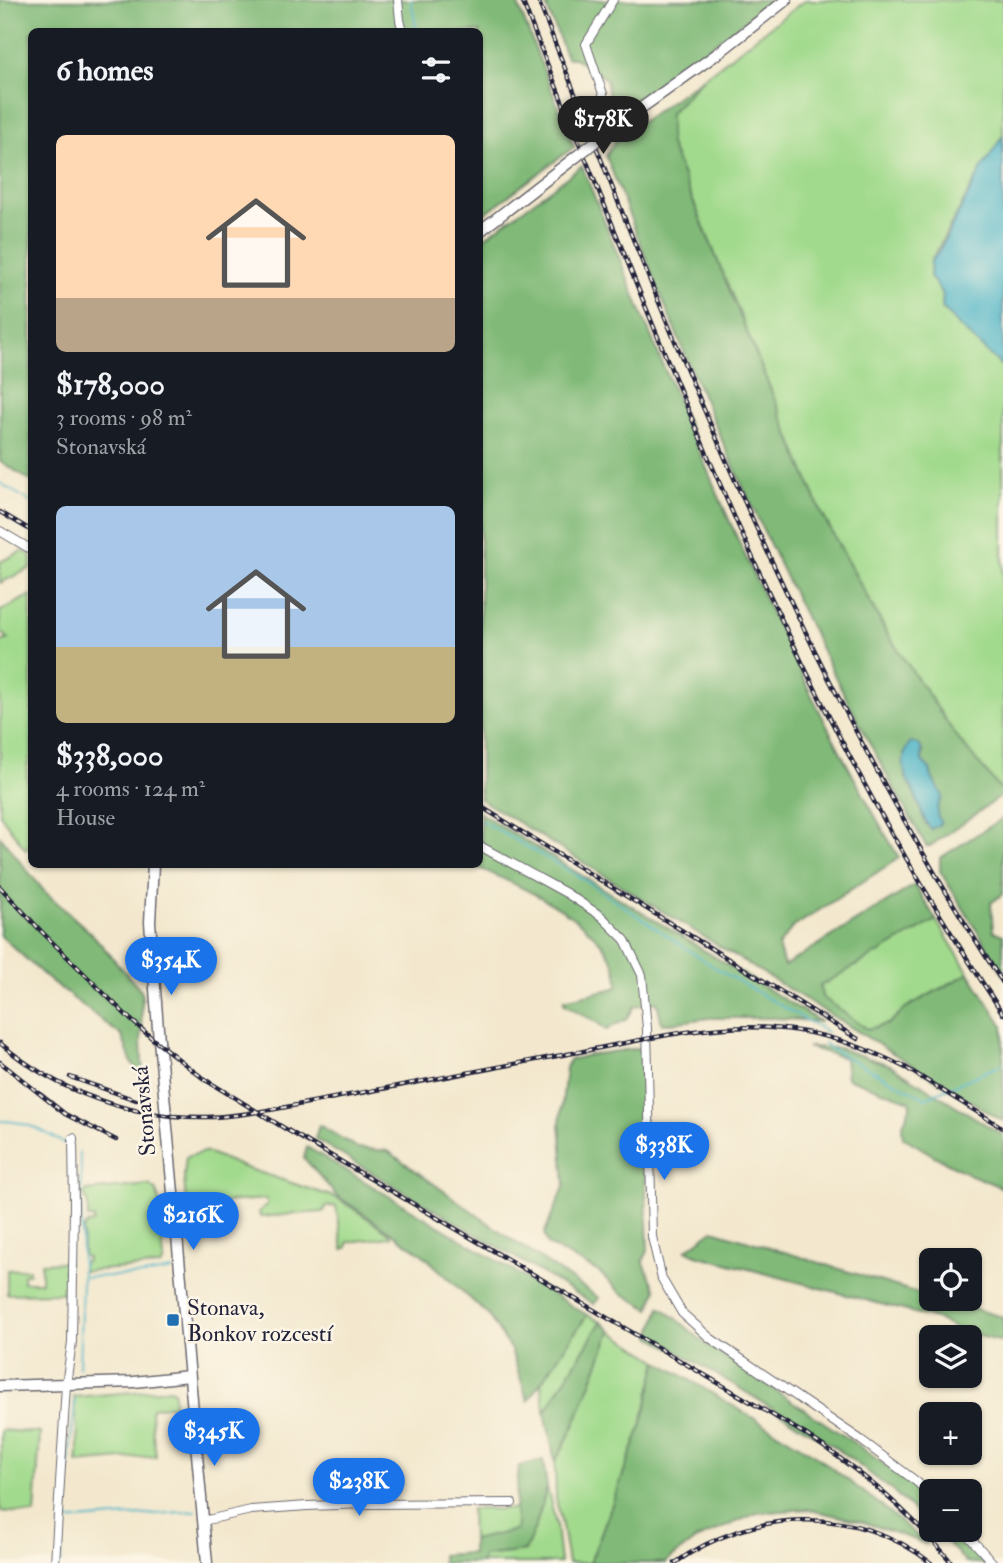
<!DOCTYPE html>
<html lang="en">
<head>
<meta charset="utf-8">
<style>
  body { margin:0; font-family:"IM FELL Double Pica",serif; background:#20242c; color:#f1f3f6; height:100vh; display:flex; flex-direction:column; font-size:26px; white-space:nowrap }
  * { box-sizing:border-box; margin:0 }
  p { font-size:23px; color:#9ea1a6 }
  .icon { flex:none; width:38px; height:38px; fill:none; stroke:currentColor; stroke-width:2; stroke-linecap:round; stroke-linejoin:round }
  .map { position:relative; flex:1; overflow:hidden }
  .drawer { position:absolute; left:28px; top:28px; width:455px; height:840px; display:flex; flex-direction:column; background:#171b24; border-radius:10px; box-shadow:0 2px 5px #0004 }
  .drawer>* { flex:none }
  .buttons { position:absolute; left:919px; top:1248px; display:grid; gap:14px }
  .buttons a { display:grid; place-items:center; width:63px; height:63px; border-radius:10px; background:#171b24; box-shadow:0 2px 5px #0004; font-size:35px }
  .price { position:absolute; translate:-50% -60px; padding:0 16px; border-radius:24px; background:#1a73e8; color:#fff; font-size:23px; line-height:46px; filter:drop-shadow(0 2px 4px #0008) }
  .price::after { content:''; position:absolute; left:50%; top:42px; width:21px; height:16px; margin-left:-10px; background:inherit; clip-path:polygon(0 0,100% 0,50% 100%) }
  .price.active { background:#222; color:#fff }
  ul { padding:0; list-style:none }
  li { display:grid; align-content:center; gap:14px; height:371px; padding:0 28px }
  li span { display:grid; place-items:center; height:217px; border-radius:10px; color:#555 }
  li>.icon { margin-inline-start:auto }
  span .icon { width:126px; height:126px; fill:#fffc; stroke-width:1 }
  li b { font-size:30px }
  h2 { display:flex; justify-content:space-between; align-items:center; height:84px; padding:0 28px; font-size:30px }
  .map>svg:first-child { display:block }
  .green { fill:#a2da8d; stroke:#627e64; stroke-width:2 }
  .forest { fill:#81ba78; stroke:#526e5a; stroke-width:2; fill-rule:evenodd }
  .water { fill:#48b3c6; stroke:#356a80; stroke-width:2 }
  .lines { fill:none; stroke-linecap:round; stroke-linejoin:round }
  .stream { stroke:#48b3c6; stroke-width:2 }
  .street-casing { stroke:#6b676e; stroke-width:10 }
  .secondary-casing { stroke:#6b676e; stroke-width:13 }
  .street { stroke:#fff; stroke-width:8 }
  .secondary { stroke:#fff; stroke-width:10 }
  .rail-casing { stroke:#22223b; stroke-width:4.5 }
  .rail { stroke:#fcf5e5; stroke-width:2; stroke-dasharray:5; stroke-linecap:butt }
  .secondary-bridge-casing { stroke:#6b676e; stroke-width:13; stroke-linecap:butt }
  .secondary-bridge { stroke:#fff; stroke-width:10 }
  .poi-dot { fill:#1f6fb2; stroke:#fcf5e5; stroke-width:2.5 }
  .labels { text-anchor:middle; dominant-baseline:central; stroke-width:5; stroke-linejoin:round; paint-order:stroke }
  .street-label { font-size:23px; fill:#22223b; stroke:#fcf5e5 }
  .poi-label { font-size:23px; fill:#22223b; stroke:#fcf5e5; text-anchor:start }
</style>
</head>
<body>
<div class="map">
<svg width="1003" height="1563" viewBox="0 0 1003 1563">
  <rect width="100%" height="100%" fill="#fcf5e5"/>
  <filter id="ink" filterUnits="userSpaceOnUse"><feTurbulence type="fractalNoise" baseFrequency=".0143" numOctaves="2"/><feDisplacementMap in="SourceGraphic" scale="14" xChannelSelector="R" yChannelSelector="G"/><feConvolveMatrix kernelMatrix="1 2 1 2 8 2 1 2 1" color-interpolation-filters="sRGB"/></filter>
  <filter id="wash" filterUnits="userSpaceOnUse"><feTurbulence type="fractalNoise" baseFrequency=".00686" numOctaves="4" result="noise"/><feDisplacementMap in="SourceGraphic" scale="28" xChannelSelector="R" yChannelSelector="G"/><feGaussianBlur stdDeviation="1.57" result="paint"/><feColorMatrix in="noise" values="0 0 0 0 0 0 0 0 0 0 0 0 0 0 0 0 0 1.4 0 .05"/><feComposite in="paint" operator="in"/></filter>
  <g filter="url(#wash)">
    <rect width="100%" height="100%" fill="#f3e8ce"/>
    <!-- green -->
    <path class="green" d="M805,0H1003V136L981,170L931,261L930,276L943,295L942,308L960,327L1003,367V792L959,740L891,640L821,512L670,145V113L703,78Z
      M23,551L31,556V568L0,583V562Z
      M31,595L32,754C30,759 27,765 27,770C26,794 41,830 26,850L0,814V642L9,639L0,631V611Z
      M936,920L969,973L907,1007L888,1025L867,1029L822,997L820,986Z
      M203,1152H207L243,1167L337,1198L388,1232L391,1237L348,1242L347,1248L343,1249L336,1206L325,1207L324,1211L322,1212L260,1217L259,1212L267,1205V1199L186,1205L184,1175L186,1157Z
      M149,1185L156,1190L159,1201L164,1260L161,1265L158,1266L83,1271L82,1263L86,1262L87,1258L83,1255V1230L87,1224L94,1223V1218H88V1201L84,1195L86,1191Z
      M67,1262V1268L63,1271L67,1275V1293L7,1294V1270L29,1269V1274H23V1282H41V1263Z
      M587,1315L601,1322L545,1412L541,1383Z
      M611,1331L658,1361L640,1430L590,1563H568L562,1526L556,1499L555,1462L574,1426Z
      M170,1389L174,1391V1405L152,1408C149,1417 155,1444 156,1456L77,1463C81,1441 74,1419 74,1397Z
      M1,1430L40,1433L35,1514L0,1511Z
      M547,1487L556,1525L560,1563H482V1556L525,1551L536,1525Z
      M471,1509H515L518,1530L472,1540Z"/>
    <!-- forest -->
    <path class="forest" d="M0,0H516L574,147L480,217V32H32L31,481L0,461Z
      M544,0H773L613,119L606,79L575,58H567Z
      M703,78L670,113V145L821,512L886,632L959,740L1003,792V795L930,846H926C854,719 789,588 728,454C684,356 645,256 606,156L616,140ZM923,751L922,761L930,769L932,778L942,794V798L938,806L937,816L926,824L914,793L906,777L904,753Z
      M582,166C677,401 771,638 899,858L792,928L778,946L784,966L915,885L936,920L820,986L822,997L867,1029L888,1024L907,1007L969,973L1003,1026V1121L480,799V241Z
      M480,813L821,1022L776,1018H709L662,1024L657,1002L635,1006L627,1019L606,1030L598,1023L566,1005L564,1003V1000L615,988L618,986C621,927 517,885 472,865L480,864Z
      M1003,818V894L991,903L993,931L1003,935V973L940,871V858Z
      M0,836L44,891L93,935L142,992L141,1042L143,1080L131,1061L122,1036L47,978L0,935Z
      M807,1047L838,1048L890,1065L1003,1135V1188L969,1174L936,1157L903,1137L902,1127L911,1105L910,1101L847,1078L845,1058Z
      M641,1048L648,1251L643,1261L656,1290L650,1309L621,1293L599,1272L548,1245L544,1234L565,1185L560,1123L566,1068L569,1060L589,1055Z
      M319,1125L358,1148L388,1151L508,1237L599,1298L594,1304L315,1139Z
      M307,1147L587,1315L528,1401L511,1350L488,1315L421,1253L336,1195L304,1158Z
      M713,1230L931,1297V1298L938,1299L1003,1317V1342C980,1336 958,1332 937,1319L696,1255L686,1250Z
      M660,1307L676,1318L703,1342L856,1444L914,1486L931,1505V1527L893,1491L835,1447L731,1383L651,1336Z
      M601,1322L611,1331L574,1426L555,1462L545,1412Z
      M658,1361L812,1453L878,1503L927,1544L863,1522L808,1509L757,1513L695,1540L665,1563H590L640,1430Z
      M543,1460L547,1487L536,1525L525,1551L483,1556L482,1563H442V1555L472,1553V1540L517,1530L515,1509L519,1466Z
      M933,1530H954L984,1563H966L955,1550Z"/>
    <!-- water -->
    <path class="water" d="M1003,135V367L960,327L942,307L943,295L930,276L931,261L938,253L981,170Z
      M911,742C925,746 921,749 922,761L930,769L932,778L942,794V798L938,806L937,815L940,820V824L931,829C923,821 919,805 915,794C913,789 909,784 907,779C902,768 902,751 911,742Z"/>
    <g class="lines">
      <!-- stream -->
      <path class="stream" d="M411,0L417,32
        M0,483L32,503
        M480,820L583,879L717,969L827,1032
        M824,1043L829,1048L925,1098L1003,1064
        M0,1121C26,1120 47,1133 68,1146
        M82,1277L144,1275L172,1270
        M79,1368L82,1283L81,1167L79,1152
        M63,1521L196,1511
        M61,1563L63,1521L75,1400"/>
    </g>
  </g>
  <g filter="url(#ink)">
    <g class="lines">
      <defs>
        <path id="street" d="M398,0L400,20L403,32
          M603,94L586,44L613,0
          M0,531L32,550
          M480,846L566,893L601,916L625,940L642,975L647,1028L652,1237L662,1279L682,1313L710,1338L861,1440L917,1482L931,1496
          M203,1521L251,1510L307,1506L366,1504L512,1503
          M963,1530L993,1563
          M55,1563L66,1385L72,1342L74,1206L73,1138"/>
        <path id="secondary" d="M609,131L721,51L786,0
          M480,231L577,156
          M153,864L150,922L158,1029L207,1563
          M0,1386L134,1382L189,1376"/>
      </defs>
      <!-- street casing -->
      <use href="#street" class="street-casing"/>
      <!-- secondary casing -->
      <use href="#secondary" class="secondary-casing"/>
      <!-- street -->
      <use href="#street" class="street"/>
      <!-- secondary -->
      <use href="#secondary" class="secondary"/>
      <defs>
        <path id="rail" d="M522,0C554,83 588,164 621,246C693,425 767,602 858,772C902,855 951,935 1003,1014
          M538,0C671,337 803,678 1003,983
          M0,512L32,531
          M480,806L858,1039
          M0,887L42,932L130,1019L154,1040L204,1079L284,1128L805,1434C860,1470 910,1512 952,1563
          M0,1043C57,1092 132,1119 207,1117C232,1117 257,1112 281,1108C379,1089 476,1071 573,1053C639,1041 706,1023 772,1028C822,1031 865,1047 908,1069
          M0,1062L65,1114L116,1140
          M900,1064L1003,1128
          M70,1077L136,1100
          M675,1563C750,1509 856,1503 931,1563"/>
      </defs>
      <!-- rail casing -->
      <use href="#rail" class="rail-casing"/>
      <!-- rail -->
      <use href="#rail" class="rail"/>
      <defs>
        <path id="secondary-bridge" d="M577,156L609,131"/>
      </defs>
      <!-- secondary-bridge casing -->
      <use href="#secondary-bridge" class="secondary-bridge-casing"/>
      <!-- secondary-bridge -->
      <use href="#secondary-bridge" class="secondary-bridge"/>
    </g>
  </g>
  <!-- markers -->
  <rect class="poi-dot" x="166" y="1313" width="14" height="14" rx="3.5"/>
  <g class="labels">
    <!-- street labels -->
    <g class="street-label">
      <text transform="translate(144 1111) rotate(-95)">Stonavská</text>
    </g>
    <!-- poi labels -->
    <g class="poi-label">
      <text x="187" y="1307">Stonava,<tspan x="187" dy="26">Bonkov rozcestí</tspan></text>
    </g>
  </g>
</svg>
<div class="buttons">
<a><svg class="icon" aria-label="locate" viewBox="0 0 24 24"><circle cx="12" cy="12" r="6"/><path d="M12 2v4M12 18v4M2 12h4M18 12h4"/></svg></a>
<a><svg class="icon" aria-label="layers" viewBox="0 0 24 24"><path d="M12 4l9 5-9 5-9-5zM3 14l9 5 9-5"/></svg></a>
<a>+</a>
<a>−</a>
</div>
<b class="price active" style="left:603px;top:156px">$178K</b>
<b class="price" style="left:171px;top:997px">$354K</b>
<b class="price" style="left:664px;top:1182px">$338K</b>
<b class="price" style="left:193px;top:1252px">$216K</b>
<b class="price" style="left:214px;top:1468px">$345K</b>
<b class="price" style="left:359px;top:1518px">$238K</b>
<section class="drawer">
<h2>6 homes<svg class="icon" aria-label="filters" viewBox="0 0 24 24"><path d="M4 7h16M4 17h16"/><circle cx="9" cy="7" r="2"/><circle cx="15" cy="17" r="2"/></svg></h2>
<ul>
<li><span style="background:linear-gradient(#ffd9b3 75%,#b9a48a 0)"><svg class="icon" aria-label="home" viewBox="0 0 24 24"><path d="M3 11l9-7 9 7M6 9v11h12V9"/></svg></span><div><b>$178,000</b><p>3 rooms · 98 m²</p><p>Stonavská</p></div></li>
<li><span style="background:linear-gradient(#a9c7e8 65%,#c2b280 0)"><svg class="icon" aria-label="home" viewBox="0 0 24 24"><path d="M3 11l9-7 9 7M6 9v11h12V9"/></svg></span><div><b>$338,000</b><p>4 rooms · 124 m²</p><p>House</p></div></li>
</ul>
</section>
</div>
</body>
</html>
